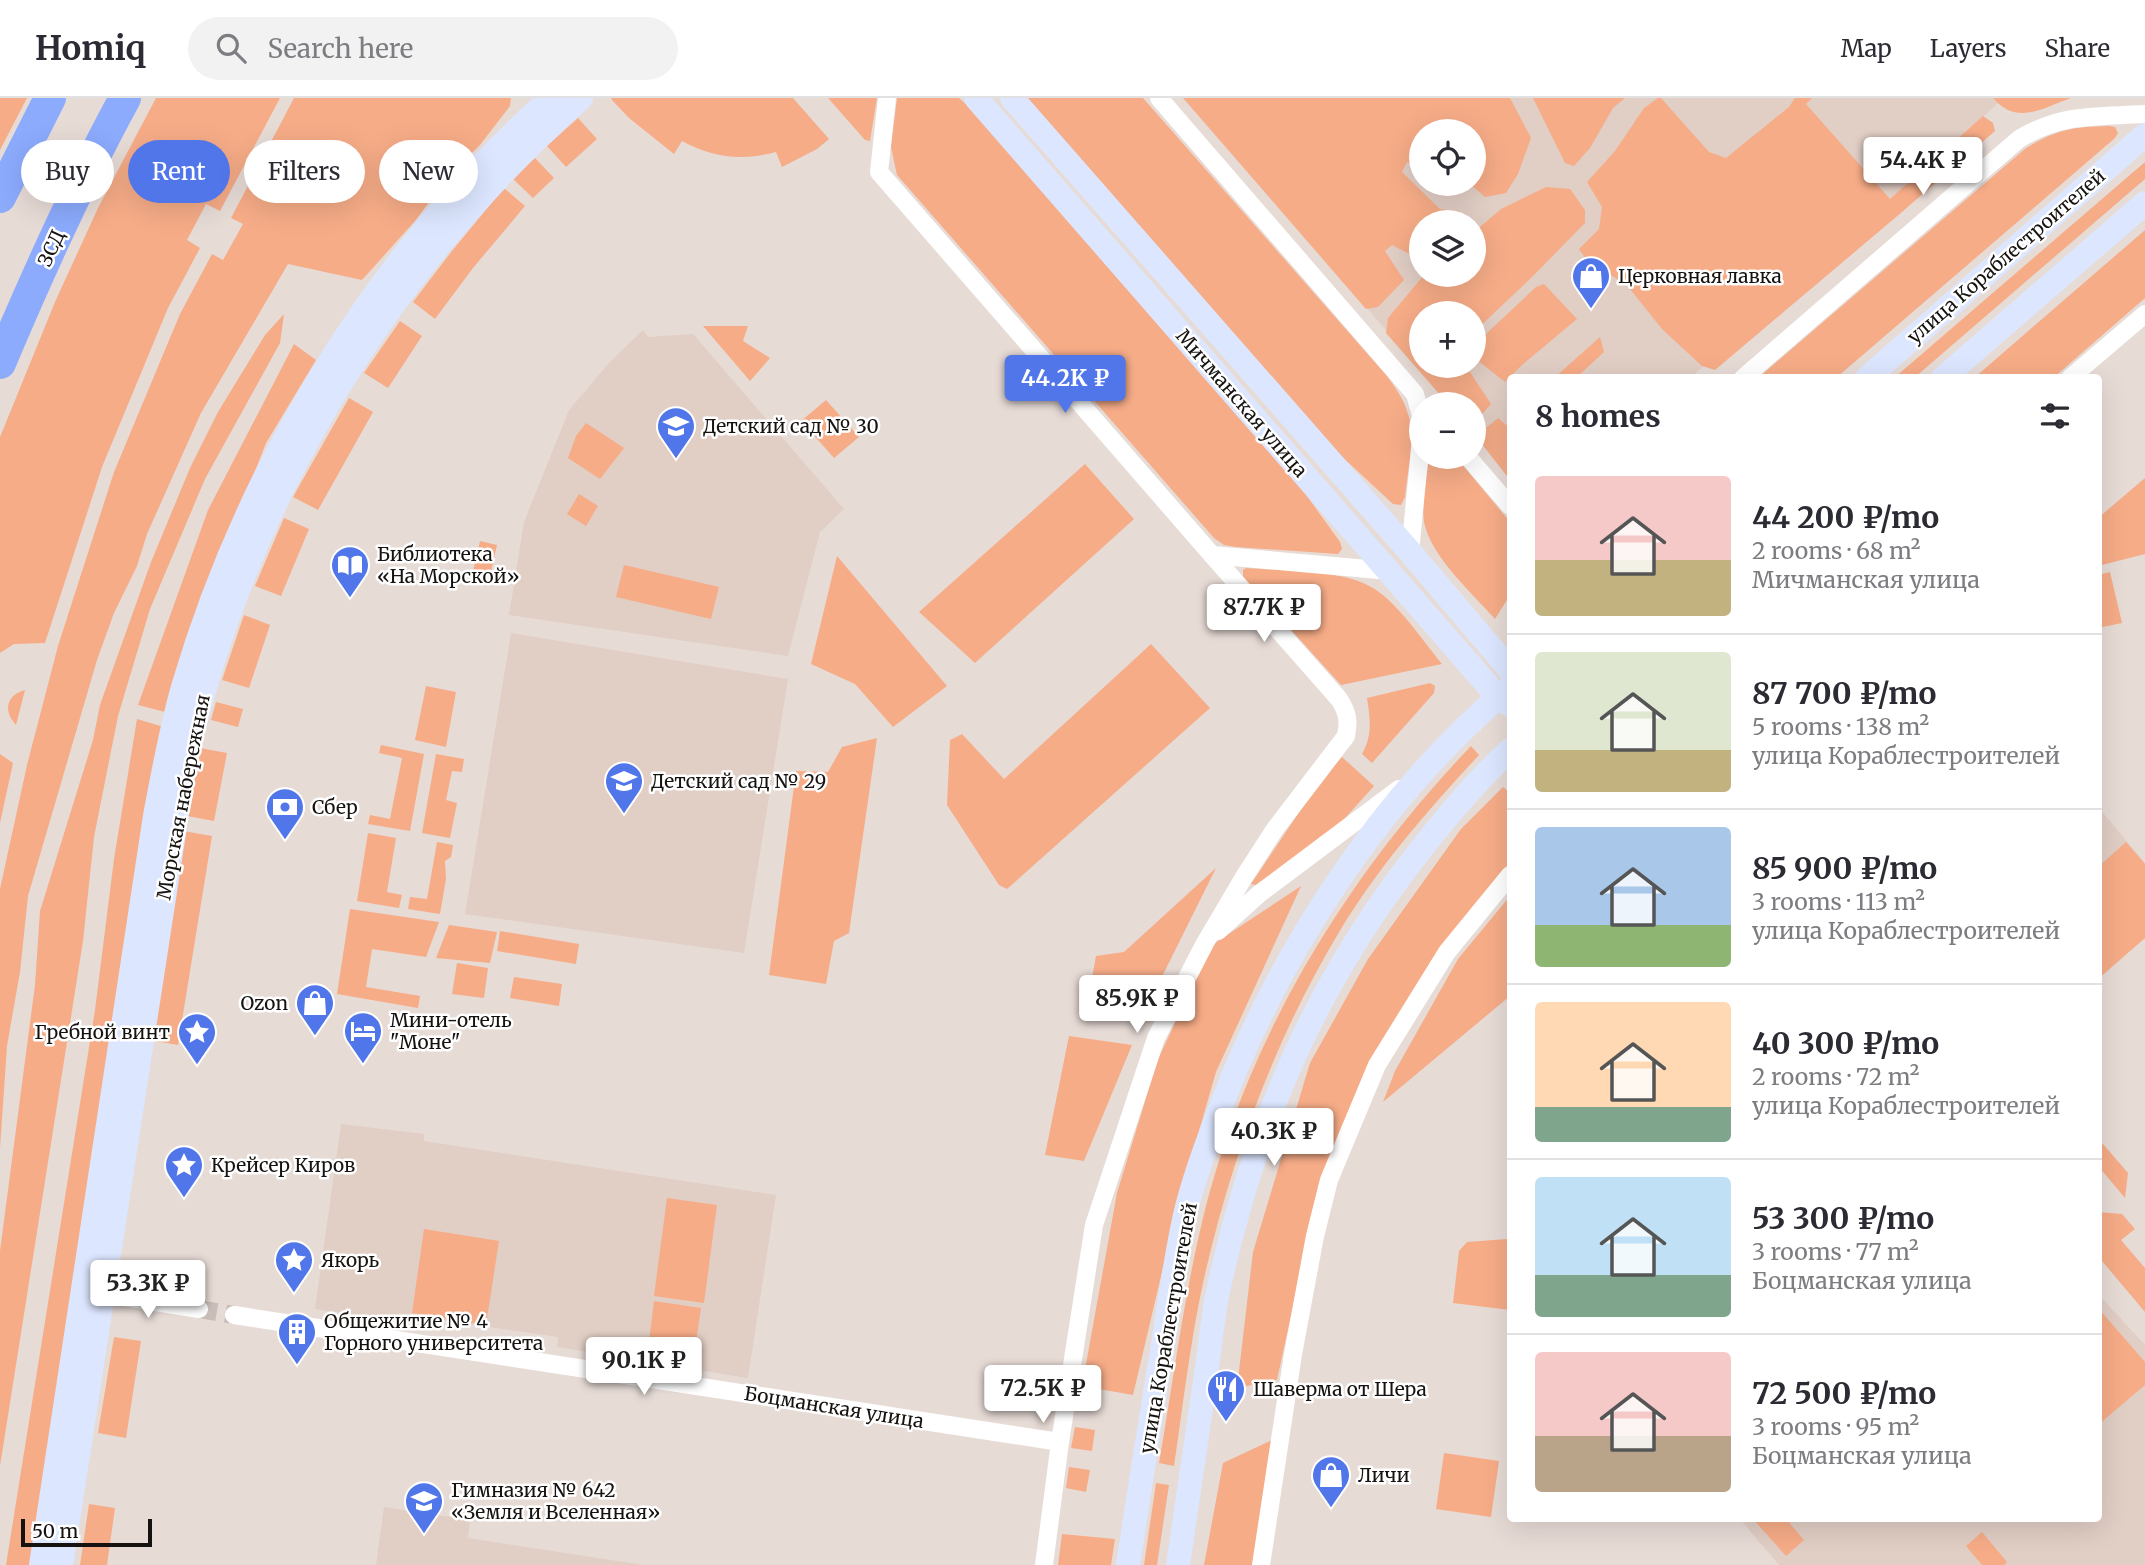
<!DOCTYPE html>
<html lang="en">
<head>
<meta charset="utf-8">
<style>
  body { margin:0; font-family:Merriweather,serif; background:#f2f2f3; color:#2b2b33; height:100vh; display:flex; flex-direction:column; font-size:26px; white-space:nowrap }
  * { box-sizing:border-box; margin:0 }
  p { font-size:23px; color:#7c7c81 }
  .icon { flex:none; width:38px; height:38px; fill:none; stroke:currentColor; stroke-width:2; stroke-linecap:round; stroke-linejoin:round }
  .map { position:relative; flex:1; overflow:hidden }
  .details { position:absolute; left:1507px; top:276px; width:595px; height:1148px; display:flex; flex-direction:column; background:#fff; border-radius:7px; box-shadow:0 7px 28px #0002 }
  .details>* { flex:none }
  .hud { position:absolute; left:21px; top:42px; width:665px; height:63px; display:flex; gap:14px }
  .fabs { position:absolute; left:1409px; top:21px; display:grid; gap:14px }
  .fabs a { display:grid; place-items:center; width:77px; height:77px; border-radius:50%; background:#fff; box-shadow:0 7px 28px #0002; font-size:35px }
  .scale { position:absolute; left:21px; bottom:18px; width:131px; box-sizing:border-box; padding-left:7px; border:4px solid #151210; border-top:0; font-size:19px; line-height:24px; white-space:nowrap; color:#151210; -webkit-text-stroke:5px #fff; paint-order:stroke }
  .price { position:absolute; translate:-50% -60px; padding:0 16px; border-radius:7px; background:#fff; color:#222; font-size:23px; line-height:46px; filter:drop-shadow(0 2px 4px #0008) }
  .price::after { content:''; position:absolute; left:50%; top:42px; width:21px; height:16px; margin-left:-10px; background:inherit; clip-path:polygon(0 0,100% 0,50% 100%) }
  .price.selected { background:#5176ea; color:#fff }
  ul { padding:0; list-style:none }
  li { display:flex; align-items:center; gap:21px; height:175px; padding:0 28px }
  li+li { border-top:2px solid #e1e1e2 }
  li span { display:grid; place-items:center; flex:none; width:196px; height:140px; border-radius:7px; color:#555 }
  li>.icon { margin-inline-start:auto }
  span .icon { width:84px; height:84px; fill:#fffc; stroke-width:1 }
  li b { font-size:30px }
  h2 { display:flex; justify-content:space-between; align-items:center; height:84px; padding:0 28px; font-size:30px }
  .chip { padding:0 24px; border-radius:32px; background:#fff; box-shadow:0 7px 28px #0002; font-size:24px; line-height:63px }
  .chip.selected { background:#5176ea; color:#fff }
  header { display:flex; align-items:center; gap:42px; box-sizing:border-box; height:98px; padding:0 35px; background:#fff; border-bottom:2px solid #e1e1e2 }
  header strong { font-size:33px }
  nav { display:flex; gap:38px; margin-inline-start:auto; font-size:24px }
  .search { width:490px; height:63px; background:#f2f2f3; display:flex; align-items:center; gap:18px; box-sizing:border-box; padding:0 24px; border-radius:38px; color:#7c7c81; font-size:26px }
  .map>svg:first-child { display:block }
  .built { fill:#e1cec5; fill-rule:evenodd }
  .green { fill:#f6ac87 }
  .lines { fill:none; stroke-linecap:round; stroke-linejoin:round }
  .street-tunnel { stroke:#c8bdb8; stroke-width:18; stroke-dasharray:18 9; stroke-linecap:butt }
  .street { stroke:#fff; stroke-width:18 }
  .secondary { stroke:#dce6fe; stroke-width:24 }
  .highway { stroke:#8cabfd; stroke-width:32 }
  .labels { text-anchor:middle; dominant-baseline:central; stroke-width:5; stroke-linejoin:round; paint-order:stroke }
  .street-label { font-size:19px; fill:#151210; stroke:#fff }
  .poi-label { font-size:19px; fill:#151210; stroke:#fff; text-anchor:start }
</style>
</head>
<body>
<header>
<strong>Homiq</strong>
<div class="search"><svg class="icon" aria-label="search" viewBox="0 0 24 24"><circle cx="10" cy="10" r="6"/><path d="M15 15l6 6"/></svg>Search here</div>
<nav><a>Map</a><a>Layers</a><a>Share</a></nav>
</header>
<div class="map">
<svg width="2145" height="1467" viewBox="0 0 2145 1467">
  <rect width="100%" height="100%" fill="#e7dbd6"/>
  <!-- built -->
  <path class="built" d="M1188,0H2004L1690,280H1510V377L1474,334V306H1449ZM1421,33H1474V86H1421ZM1421,124H1474V177H1421ZM1421,215H1474V268H1421Z
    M643,232L648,239L693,236L844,411L820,434L788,558L509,517L524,424L569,312L609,265Z
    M511,535L788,581L744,855L465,816Z
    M2098,709L2145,765V839L2098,881Z
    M341,1026L424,1036V1043L776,1097L748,1280L557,1249L558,1239L405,1217L398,1216L397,1223L315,1211Z
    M2098,1196L2145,1247V1467H1779L1740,1421H2098Z
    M384,1409L470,1422L468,1440L644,1467H376Z"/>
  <!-- green -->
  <path class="green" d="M0,0H27L0,52Z
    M156,0H280L220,113L206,106L187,142L200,150L168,210L102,369L45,545L14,546L0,555V339L55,204L98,110Z
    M294,0H511L510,8L480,47L450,76L415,123L362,182L288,166L201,315L147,436L137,468L114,515L97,562L28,798L20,874L7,948L0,1050V791L27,667L58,548L114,374L180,216L212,156L223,162L243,126L231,120Z
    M612,0H793L829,41L817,51L782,69L776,54C742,63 713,60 682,43L674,56L629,20L611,1Z
    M828,0H877L870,43L865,42Z
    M897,0H959L971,11L1299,387L1340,444L1342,451L1338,456L1236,449L1224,447L1214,440L897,77L891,49Z
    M1027,0H1143L1386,277C1395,289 1404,301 1408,316C1416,337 1407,376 1405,399L1401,407L1393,406L1338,355Z
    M1183,0H1510L1531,40L1518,76L1506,95L1485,99L1470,86H1474V33H1421V71L1407,64L1402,74L1440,111L1458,113L1464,120L1461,124H1421V162L1392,147L1385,153L1404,182L1378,209L1366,211Z
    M1533,0H1625L1613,10L1590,50L1574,68L1565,65Z
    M1658,0H1661L1709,54L1726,60L1789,9L1795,0H1812L1806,6L1890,101L1983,18L1993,25L1995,33L1902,114L1715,272L1702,268L1662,231L1626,186L1588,164L1579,151L1599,131L1602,109L1587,84L1615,53L1644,10Z
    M1993,0H2071C2043,10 2017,28 1993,0Z
    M578,20L597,41L566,69L547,48Z
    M2109,28L2115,29L2118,35L2115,40L1836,280H1758L2026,50C2058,31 2073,29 2109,28Z
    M535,60L554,80L533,100L513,81Z
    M2145,64V81L1914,280H1894Z
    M1546,89L1570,91L1585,112V125L1532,179L1474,234V215H1421V268H1466L1491,306L1474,325V306H1448L1386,235L1388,220L1424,177H1474V134L1501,111Z
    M504,90L525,108L473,170L435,221L413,204L452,153Z
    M2145,132V200L2053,280H1974Z
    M1544,186L1577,221L1522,267L1505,284L1477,262L1475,249L1488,234L1536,189Z
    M284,216L280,245L205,381L150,511L118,618L94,739L83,843L0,1368V1153L35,887L40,813L93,642L100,607L151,464L190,370L218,314L265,237Z
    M400,223L422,238L388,290L364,275Z
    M703,228H748L743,243L770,260L750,283Z
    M1600,239L1604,254L1576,280H1554Z
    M294,246L316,262L266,345L229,440L169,615L138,607L208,412Z
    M349,300L373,314L318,412L293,399Z
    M826,302L859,339L834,360L801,323Z
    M1498,320L1510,330V382L1481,345L1486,330Z
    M586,325L624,350L600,381L568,360L576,338Z
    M1429,359H1456L1510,424V497L1495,521C1472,495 1431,459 1424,424C1421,403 1427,380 1429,359Z
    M1085,366L1134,421L975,565L919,514Z
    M2145,380V456L2098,468V420Z
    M579,396L598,408L586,428L567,416Z
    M284,420L309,431L281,498L255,488Z
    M480,443L497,447L488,486L471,482Z
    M837,458L947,588L893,629L855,586L811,566Z
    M624,467L719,489L711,521L616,499Z
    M1246,470C1282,473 1343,471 1373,490C1397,504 1424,544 1442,566L1341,587L1243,479V472Z
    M2110,474L2122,525L2098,530V477Z
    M244,517L270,527L249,590L222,582Z
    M1151,546L1210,610L1007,791L999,787L947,707L950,642L962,636L1004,681Z
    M1430,585L1435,588L1434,595L1372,665L1362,656C1373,637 1370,620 1367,600Z
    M426,588L456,594L446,649L415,642Z
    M25,592L16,627C3,613 6,597 25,592Z
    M216,604L243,611L238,629L211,622Z
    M137,621L167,630L37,1467H6L95,912L114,761Z
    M877,640L849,835L834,843L826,886L769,877L796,673L828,674L842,649Z
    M381,647L424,656L410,733L368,726L370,717L390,721L402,660L379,655Z
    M1471,648L1479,657C1429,711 1379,768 1341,831C1275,940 1231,1060 1203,1185C1190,1245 1183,1307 1174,1368L1159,1365C1173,1285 1183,1204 1202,1124C1245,944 1344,781 1471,648Z
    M200,650L227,655L214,723L187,718Z
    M0,656L13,665L0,725Z
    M436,656L464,661L462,674L452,673L446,702L457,705L450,740L422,735Z
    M1342,659L1374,688L1337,729L1256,787L1251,786L1320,683Z
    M1503,689L1510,695V764L1470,812L1319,1089L1277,1282L1237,1290L1253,1154L1310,965L1368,861L1461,731Z
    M183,733L212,738L178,947L149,942Z
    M368,735L396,740L387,794L402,797L399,810L357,803Z
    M437,744L453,747L451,759L445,763L446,781L440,816L408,811L410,799L427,801Z
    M2126,744L2145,766V840L2098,881V769Z
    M1216,770L1139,925L1086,913L1096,858L1124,854Z
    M1301,788L1216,974L1178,1106L1133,1297L1082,1288L1117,1095L1158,961L1212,847Z
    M1510,798V898L1383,1004L1395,973L1458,861Z
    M350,811L439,824L426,859L372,851L366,889L420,898L418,910L337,896Z
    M449,827L497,834L490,865L436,860Z
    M500,833L579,846L576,866L497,853Z
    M457,865L488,870L484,900L452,896Z
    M514,879L562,886L559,908L510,900Z
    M1069,938L1132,947L1084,1063L1045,1057Z
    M2103,1046L2128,1075L2125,1100L2098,1068V1050Z
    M667,1100L717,1107L704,1205L654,1198Z
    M2098,1114L2122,1116L2135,1131L2121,1142L2145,1170V1214L2102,1163L2098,1166Z
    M424,1131L499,1143L486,1227L412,1215Z
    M1507,1141L1510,1158V1212L1453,1205L1459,1153L1467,1144Z
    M654,1203L701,1210L695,1251L649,1244Z
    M2098,1210L2145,1264V1287L2098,1327Z
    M114,1239L141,1243L126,1340L98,1335Z
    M1075,1329L1095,1332L1092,1353L1071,1350Z
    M1272,1342L1253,1467H1204L1223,1365Z
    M1444,1355L1499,1363L1491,1419L1436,1411Z
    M1069,1369L1090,1372L1086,1394L1066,1390Z
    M1156,1385L1169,1387L1157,1467H1144Z
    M89,1406L115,1410L107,1467H80Z
    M1753,1421H1786L1804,1442L1786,1458Z
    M1982,1434L2007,1464L2004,1467H1982L1966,1448Z
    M1062,1436L1115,1441L1111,1467H1058Z"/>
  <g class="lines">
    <!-- street-tunnel -->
    <path class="street-tunnel" d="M199,1211L234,1217"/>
    <!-- street -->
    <path class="street" d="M887,0L879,74L1212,457L1390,473
      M1159,0L1415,296L1421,318
      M1743,280L2019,41C2062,15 2096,19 2145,16
      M2070,280L2145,216
      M1468,359L1510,408
      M1410,454L1421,342
      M1218,833L1259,796L1399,691
      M93,1194L199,1211
      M234,1217L1060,1344
      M1044,1467L1060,1344L1094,1127L1156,940L1205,845L1244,779L1275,731L1346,638C1349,623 1348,615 1339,601L1212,457
      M1261,1467L1293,1256L1315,1138L1329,1082L1377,967L1447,854L1510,777"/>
    <!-- secondary -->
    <path class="secondary" d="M976,0L1498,599L1510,607
      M1012,0L1410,454L1510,572
      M1867,280L2145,37
      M1943,280L2145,105
      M41,1467L155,718C163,675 171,631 183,589C249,366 377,155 551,0
      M61,1467L183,677C239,415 381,177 581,0
      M1128,1467C1139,1395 1150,1324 1162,1253C1169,1208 1175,1162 1185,1117C1192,1087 1203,1056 1214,1027C1273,864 1377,701 1510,589
      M1178,1467C1187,1406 1196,1345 1205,1283C1210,1252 1212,1220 1219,1189C1255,1025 1317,882 1422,750C1449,716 1477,682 1510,652"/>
    <!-- highway -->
    <path class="highway" d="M0,99L50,0
      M0,265C38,175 78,86 125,0"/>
  </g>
  <!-- icons -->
  <defs>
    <symbol id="shop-pin" viewBox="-11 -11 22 30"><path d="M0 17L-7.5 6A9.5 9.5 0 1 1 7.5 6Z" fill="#5176ea" stroke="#fff"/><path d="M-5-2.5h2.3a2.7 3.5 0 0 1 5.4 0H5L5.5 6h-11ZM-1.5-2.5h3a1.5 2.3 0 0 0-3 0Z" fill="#fff"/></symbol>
    <symbol id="school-pin" viewBox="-11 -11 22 30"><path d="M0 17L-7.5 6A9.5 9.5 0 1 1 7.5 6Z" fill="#5176ea" stroke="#fff"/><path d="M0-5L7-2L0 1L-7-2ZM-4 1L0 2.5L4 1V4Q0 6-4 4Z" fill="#fff"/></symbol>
    <symbol id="library-pin" viewBox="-11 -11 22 30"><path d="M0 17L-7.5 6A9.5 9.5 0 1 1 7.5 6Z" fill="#5176ea" stroke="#fff"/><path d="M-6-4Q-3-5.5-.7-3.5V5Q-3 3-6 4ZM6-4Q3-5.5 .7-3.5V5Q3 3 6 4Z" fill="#fff"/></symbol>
    <symbol id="bank-pin" viewBox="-11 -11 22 30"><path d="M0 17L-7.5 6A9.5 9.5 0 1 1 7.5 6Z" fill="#5176ea" stroke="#fff"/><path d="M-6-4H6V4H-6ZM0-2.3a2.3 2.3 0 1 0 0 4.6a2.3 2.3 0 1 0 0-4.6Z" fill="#fff"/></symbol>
    <symbol id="hotel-pin" viewBox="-11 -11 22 30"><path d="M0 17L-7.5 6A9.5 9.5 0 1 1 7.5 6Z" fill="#5176ea" stroke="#fff"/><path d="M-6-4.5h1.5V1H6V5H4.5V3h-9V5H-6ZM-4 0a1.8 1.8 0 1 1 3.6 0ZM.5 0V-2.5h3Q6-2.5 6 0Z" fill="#fff"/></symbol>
    <symbol id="sight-pin" viewBox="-11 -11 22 30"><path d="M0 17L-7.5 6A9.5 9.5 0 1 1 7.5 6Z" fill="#5176ea" stroke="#fff"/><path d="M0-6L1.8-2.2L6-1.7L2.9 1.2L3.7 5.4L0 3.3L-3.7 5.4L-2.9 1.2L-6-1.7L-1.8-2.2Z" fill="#fff"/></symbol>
    <symbol id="building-pin" viewBox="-11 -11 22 30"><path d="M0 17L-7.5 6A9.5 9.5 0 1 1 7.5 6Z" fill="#5176ea" stroke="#fff"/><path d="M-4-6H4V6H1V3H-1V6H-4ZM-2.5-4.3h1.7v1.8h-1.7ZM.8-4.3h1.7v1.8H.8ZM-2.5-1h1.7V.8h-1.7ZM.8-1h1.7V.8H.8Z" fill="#fff"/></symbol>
    <symbol id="restaurant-pin" viewBox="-11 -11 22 30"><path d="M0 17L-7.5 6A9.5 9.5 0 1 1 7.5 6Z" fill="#5176ea" stroke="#fff"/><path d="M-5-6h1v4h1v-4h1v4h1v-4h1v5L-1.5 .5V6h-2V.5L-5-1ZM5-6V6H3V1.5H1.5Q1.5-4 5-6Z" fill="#fff"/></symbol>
  </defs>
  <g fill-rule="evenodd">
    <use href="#shop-pin" x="1569" y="156" width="44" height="60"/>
    <use href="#school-pin" x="654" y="306" width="44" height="60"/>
    <use href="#library-pin" x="328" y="445" width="44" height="60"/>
    <use href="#school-pin" x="602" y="661" width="44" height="60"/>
    <use href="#bank-pin" x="263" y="687" width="44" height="60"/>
    <use href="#shop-pin" x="293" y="883" width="44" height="60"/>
    <use href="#hotel-pin" x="341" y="911" width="44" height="60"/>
    <use href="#sight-pin" x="175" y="912" width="44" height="60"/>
    <use href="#sight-pin" x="162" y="1045" width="44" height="60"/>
    <use href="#sight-pin" x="272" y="1140" width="44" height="60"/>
    <use href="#building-pin" x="275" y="1212" width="44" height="60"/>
    <use href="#restaurant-pin" x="1204" y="1269" width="44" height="60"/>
    <use href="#shop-pin" x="1309" y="1355" width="44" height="60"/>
    <use href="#school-pin" x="402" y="1381" width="44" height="60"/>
  </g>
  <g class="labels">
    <!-- street labels -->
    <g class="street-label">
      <text transform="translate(51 150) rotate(-65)">ЗСД</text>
      <text transform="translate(2006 158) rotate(-41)">улица Кораблестроителей</text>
      <text transform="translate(1242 305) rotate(49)">Мичманская улица</text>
      <text transform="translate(183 699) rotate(-79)">Морская набережная</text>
      <text transform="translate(1168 1230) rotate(-80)">улица Кораблестроителей</text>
      <text transform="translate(834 1309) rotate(9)">Боцманская улица</text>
    </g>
    <!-- poi labels -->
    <g class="poi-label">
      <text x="1618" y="178">Церковная лавка</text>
      <text x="703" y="328">Детский сад № 30</text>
      <text x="377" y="456">Библиотека<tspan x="377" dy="22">«На Морской»</tspan></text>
      <text x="651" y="683">Детский сад № 29</text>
      <text x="312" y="709">Сбер</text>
      <text x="288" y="905" text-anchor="end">Ozon</text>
      <text x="390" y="922">Мини-отель<tspan x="390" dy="22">"Моне"</tspan></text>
      <text x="170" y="934" text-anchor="end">Гребной винт</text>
      <text x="211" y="1067">Крейсер Киров</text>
      <text x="321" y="1162">Якорь</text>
      <text x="324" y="1223">Общежитие № 4<tspan x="324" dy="22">Горного университета</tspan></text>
      <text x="1253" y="1291">Шаверма от Шера</text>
      <text x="1358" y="1377">Личи</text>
      <text x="451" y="1392">Гимназия № 642<tspan x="451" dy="22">«Земля и Вселенная»</tspan></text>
    </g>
  </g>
</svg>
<div class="fabs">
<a><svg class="icon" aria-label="locate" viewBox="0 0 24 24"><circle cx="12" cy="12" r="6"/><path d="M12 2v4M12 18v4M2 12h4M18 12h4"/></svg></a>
<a><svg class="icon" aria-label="layers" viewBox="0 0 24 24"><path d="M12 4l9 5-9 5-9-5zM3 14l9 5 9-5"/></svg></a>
<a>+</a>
<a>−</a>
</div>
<div class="scale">50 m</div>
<b class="price" style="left:1923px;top:99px">54.4K ₽</b>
<b class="price selected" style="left:1065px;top:317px">44.2K ₽</b>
<b class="price" style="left:1264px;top:546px">87.7K ₽</b>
<b class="price" style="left:1137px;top:937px">85.9K ₽</b>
<b class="price" style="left:1274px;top:1070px">40.3K ₽</b>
<b class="price" style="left:148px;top:1222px">53.3K ₽</b>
<b class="price" style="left:644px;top:1299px">90.1K ₽</b>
<b class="price" style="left:1043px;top:1327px">72.5K ₽</b>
<div class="hud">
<a class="chip">Buy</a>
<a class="chip selected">Rent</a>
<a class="chip">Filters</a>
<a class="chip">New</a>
</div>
<section class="details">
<h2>8 homes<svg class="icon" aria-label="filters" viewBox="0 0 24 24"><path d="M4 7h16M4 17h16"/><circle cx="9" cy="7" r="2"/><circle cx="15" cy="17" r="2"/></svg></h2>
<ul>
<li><span style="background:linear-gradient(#f6c9c9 60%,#c2b280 0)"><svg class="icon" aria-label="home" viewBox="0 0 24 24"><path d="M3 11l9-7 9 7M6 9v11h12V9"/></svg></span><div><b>44 200 ₽/mo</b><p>2 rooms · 68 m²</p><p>Мичманская улица</p></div></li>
<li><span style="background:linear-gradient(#dfe7d0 70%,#c2b280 0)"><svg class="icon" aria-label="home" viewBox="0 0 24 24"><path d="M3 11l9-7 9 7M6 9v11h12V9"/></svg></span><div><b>87 700 ₽/mo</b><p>5 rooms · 138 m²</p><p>улица Кораблестроителей</p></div></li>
<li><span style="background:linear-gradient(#a9c7e8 70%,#8fb573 0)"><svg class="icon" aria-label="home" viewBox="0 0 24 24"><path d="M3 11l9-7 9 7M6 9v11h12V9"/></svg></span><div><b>85 900 ₽/mo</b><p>3 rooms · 113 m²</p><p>улица Кораблестроителей</p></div></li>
<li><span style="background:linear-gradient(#ffd9b3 75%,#7fa58c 0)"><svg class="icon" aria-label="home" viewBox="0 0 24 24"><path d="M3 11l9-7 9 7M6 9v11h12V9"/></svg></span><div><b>40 300 ₽/mo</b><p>2 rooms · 72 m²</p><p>улица Кораблестроителей</p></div></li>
<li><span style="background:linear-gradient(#bfe0f5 70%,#7fa58c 0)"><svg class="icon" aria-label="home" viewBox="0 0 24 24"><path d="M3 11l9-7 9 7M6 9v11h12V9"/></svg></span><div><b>53 300 ₽/mo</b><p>3 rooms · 77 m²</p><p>Боцманская улица</p></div></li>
<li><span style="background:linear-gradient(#f6c9c9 60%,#b9a48a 0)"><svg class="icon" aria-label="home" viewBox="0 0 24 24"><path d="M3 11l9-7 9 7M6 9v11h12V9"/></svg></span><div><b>72 500 ₽/mo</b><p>3 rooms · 95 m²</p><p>Боцманская улица</p></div></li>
</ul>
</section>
</div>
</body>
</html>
